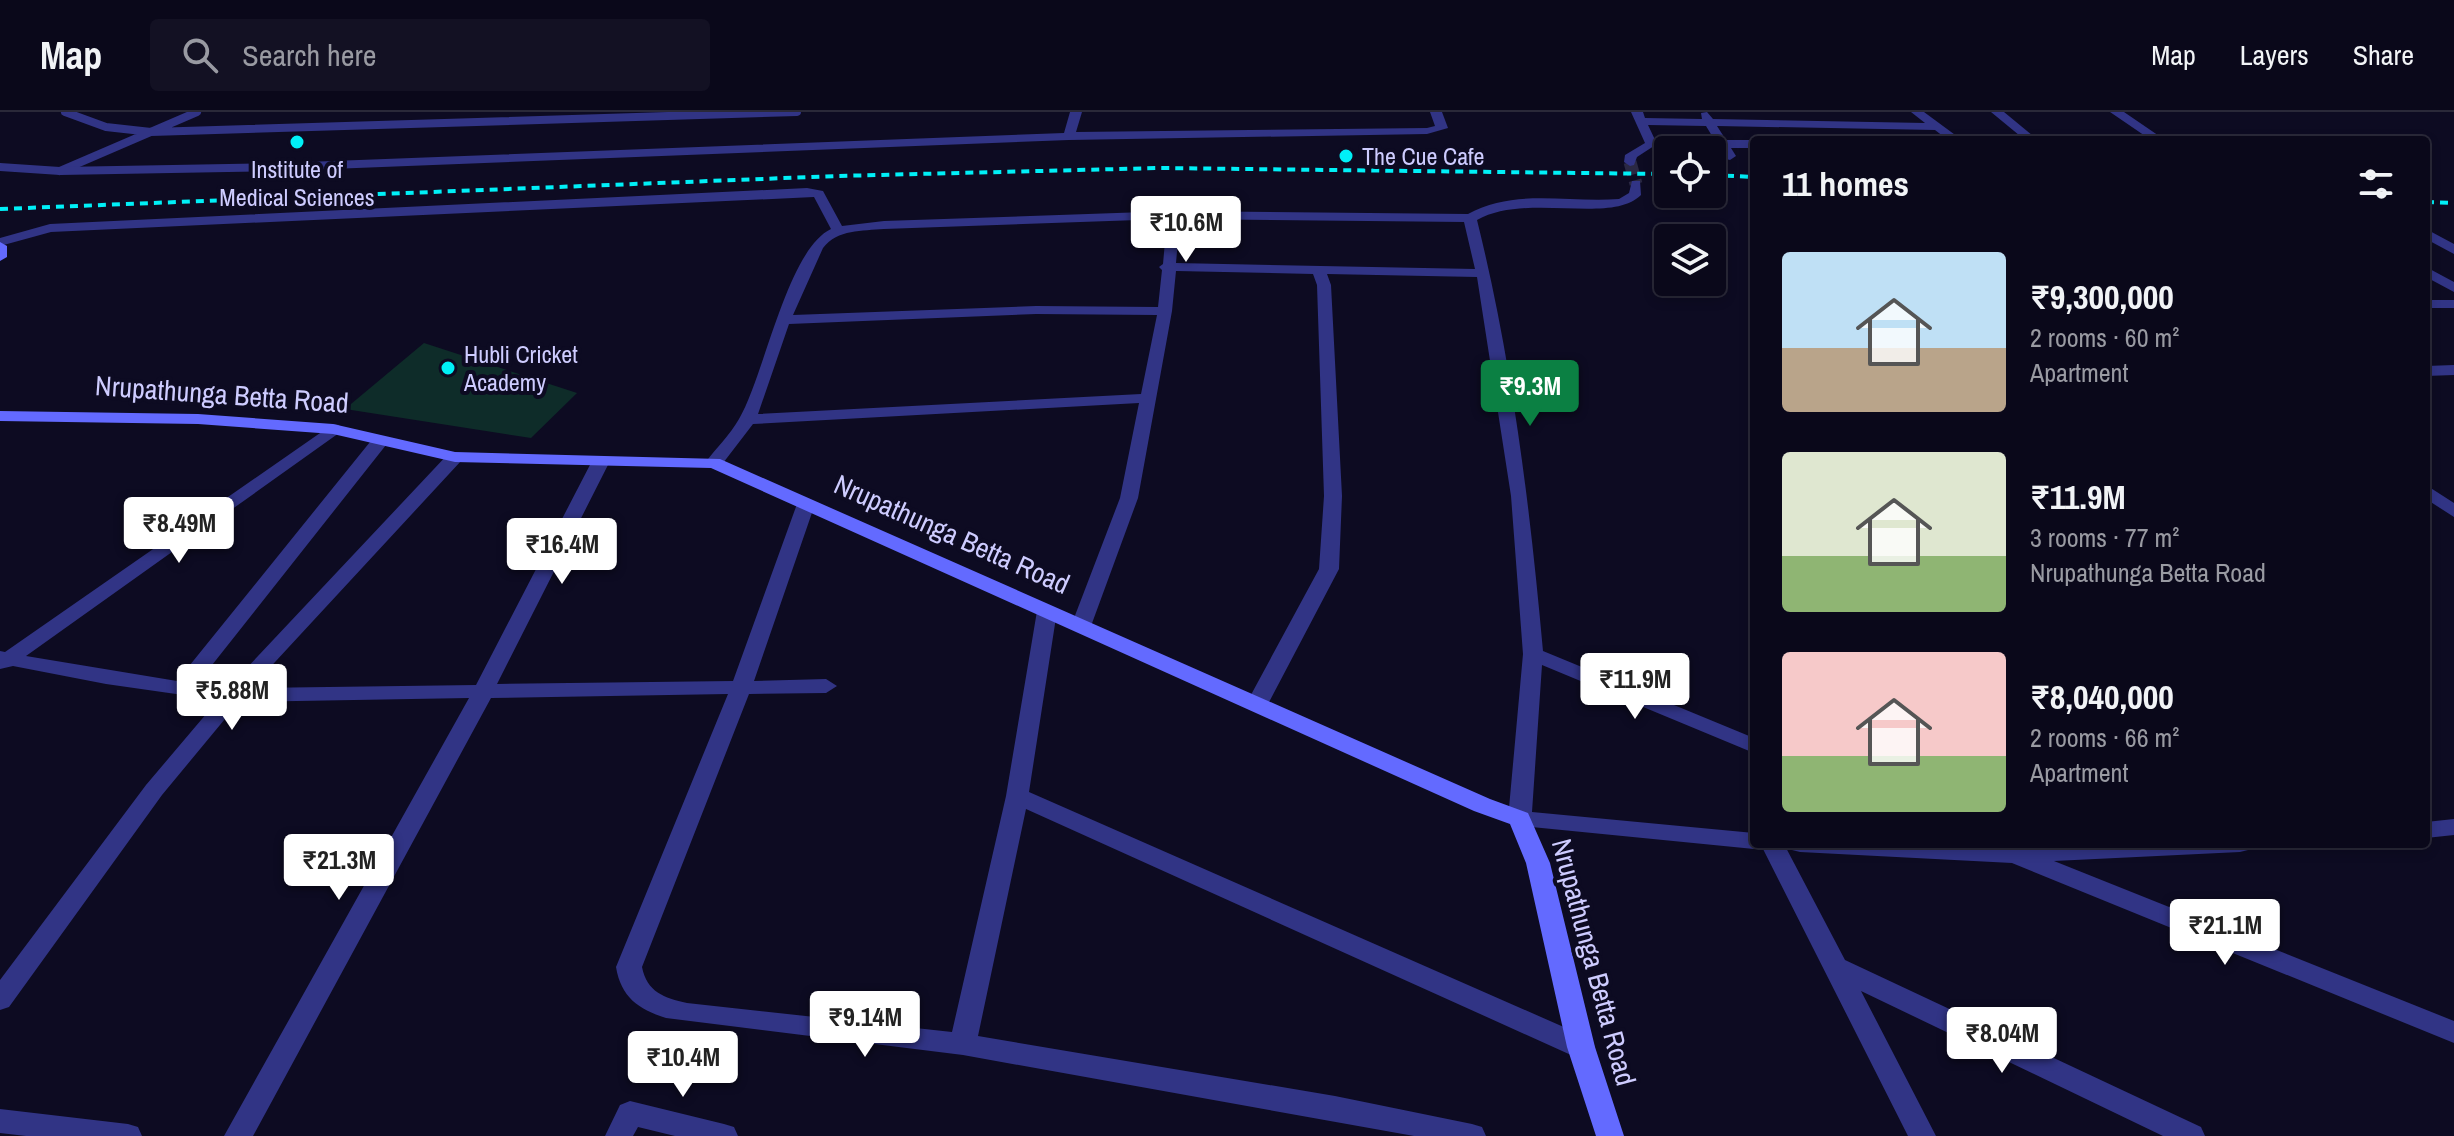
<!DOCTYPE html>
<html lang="en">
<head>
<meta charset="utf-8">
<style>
  body { margin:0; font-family:"Archivo Narrow",sans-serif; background:#131123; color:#f1f3f6; height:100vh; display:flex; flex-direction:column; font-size:30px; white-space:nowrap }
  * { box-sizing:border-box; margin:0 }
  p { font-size:26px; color:#999aa2 }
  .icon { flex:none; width:44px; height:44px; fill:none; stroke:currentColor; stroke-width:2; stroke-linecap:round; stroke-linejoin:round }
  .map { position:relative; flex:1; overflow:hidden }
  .side { position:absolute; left:1750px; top:24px; width:680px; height:712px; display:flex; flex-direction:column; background:#0a081a; border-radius:8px; box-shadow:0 4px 12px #0003,0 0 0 2px #2a2939 }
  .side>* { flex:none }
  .buttons { position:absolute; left:1654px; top:24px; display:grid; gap:16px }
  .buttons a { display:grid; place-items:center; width:72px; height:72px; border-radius:8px; background:#0a081a; box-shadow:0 4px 12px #0003,0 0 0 2px #2a2939; font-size:40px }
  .price { position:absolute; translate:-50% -68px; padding:0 18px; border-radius:8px; background:#fff; color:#222; font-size:26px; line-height:52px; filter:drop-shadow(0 2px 4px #0008) }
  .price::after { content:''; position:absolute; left:50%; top:48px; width:24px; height:18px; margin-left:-12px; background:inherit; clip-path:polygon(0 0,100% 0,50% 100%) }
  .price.active { background:#0b8043; color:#fff }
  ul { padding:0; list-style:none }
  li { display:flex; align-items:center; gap:24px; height:200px; padding:0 32px }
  li span { display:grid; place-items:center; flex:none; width:224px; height:160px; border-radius:8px; color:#555 }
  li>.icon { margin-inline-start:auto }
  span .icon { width:96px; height:96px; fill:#fffc; stroke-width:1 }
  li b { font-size:34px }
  h2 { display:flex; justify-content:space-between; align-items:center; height:96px; padding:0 32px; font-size:34px }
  header { display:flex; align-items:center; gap:48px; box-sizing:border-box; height:112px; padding:0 40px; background:#0a081a; border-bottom:2px solid #2a2939 }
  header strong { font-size:38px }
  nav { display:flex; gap:44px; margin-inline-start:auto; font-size:28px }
  .search { width:560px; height:72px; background:#131123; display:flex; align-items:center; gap:20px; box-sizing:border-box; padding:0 28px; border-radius:8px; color:#999aa2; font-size:30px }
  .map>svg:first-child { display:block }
  .green { fill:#0e2c29 }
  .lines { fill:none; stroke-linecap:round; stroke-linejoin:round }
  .street-tunnel { stroke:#2a2843; stroke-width:13; stroke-dasharray:13 6; stroke-linecap:butt }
  .lane { stroke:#313485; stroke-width:8 }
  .street { fill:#313485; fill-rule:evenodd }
  .secondary { fill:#636aff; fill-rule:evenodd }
  .rail { stroke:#00f0f7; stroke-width:4; stroke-dasharray:8 6; stroke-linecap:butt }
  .poi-dot { fill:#00f0f7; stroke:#0d0b22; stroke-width:3 }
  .labels { text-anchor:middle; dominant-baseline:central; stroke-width:8; stroke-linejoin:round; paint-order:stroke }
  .far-poi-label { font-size:24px; fill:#ceccff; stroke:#0d0b22; text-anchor:start }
  .street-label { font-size:28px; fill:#ceccff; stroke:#0d0b22 }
</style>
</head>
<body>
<header>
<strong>Map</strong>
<div class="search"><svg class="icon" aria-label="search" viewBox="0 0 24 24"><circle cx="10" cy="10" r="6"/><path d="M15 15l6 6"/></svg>Search here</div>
<nav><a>Map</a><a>Layers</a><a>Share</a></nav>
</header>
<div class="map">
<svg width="2454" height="1024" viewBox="0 0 2454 1024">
  <rect width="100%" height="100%" fill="#0d0b22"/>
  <!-- green -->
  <path class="green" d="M424,231L577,281L531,326L345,297Z"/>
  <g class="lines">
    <!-- street-tunnel -->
    <path class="street-tunnel" d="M1630,50L1636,72"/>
    <!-- lane -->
    <path class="lane" d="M65,0L106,15L151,20L797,0
      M60,59L197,0"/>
    <!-- street -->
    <path class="street" d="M1070,0H1082L1076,20L1427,16L1435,14L1430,0H1442L1448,16L1427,22L1069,28L280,59L60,63L0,59V51L60,55L280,51L1064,21Z
      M1631,0H1643L1645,6L1702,7L1701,1L1707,0L1713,7L1925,11L1911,0H1924L1962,28H1948L1935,18L1717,14L1726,28H1754V36H1731L1736,44L1730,48L1726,47L1706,14L1648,13L1657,32L1637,45L1634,53L1630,54L1624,50L1625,43L1645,31Z
      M1991,0H2004L2038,28H2025Z
      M2110,0H2124L2165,28H2151Z
      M1632,69H1640L1641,83C1611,113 1527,80 1477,108C1512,249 1530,394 1543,539L1754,626V641L1542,553L1532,700L1754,721V732H1784L1845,848L2201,1015L2205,1024H2163L1861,879L1936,1024H1908L1762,735L1754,737L1512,713L1508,707L1523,542L1511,384L1477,165L1327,162L1331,173L1342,384L1339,457L1268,592L1257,599L1246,592L1319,457L1324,384L1317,173L1313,162L1176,159L1172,199L1138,386L1091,514L1081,520L1071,514L1120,386L1139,291L753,312L720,355H708L705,351C716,336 730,323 739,307C764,265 787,138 831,117L814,85L51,120L0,134V126L50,112L807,76L823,79L842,114L884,109L1174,99L1468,102C1515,76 1567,91 1619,87L1629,81ZM1167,107L1163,152L1159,155L1162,158L1158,195L1036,194L793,203L823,136C838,117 862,119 884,117ZM1180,107L1464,110L1475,157L1176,151ZM1036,202L1157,203L1141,282L758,302L789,212Z
      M2426,117L2454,132V142L2426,127Z
      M2426,155L2454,170V180L2426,165Z
      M2426,188H2454V196H2426Z
      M2454,253V263L2426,264V254Z
      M333,312L339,313L341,317L339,321L26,544L177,569L374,325H386L388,329L386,333L197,572L228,576L449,341H461L464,345L461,349L251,576L476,573L592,349L601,344L610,349L497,572L733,569L797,392L800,388H812L815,392L754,569L826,567L837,574L826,581L749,582L642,855C647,880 664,886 687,891L952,920L1006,684L1037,499L1047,493L1057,499L1029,680L1591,927L1595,935L1591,943L1581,946L1571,943L1026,697L978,924L1335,984L1472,1012L1482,1015L1486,1024H1414L963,943L666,906C638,897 621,885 616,855L728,582L491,586L253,1024H224L469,586L239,590L162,683L9,895L0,898V868L146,673L218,588L106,572L13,554L0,557V539L5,540Z
      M2426,373L2454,391V405L2426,387Z
      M2454,707V723L2426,726V710Z
      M1788,732H2010L2016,734L2252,732L2248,738L2240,740L2054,749L2454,909V931L2012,751L1800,740L1792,738Z
      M630,989L724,1012L734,1015L738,1024H675L638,1015L633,1024H605L620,993Z
      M0,997L128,1012L138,1015L142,1024H26L0,1021Z"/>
    <!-- secondary -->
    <path class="secondary" d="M0,130L7,134V145L0,149Z
      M0,299L198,302L333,312L455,340L720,347L1490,687L1528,701L1550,751L1595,935L1624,1024H1596L1567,935L1526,751L1510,712L1474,699L711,356L455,350L333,322L198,312L0,309Z"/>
    <!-- rail -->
    <path class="rail" d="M1712,63L1754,65
      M2426,90L2454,91
      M0,97L837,64L1160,56L1668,62"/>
  </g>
  <!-- markers -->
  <g class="poi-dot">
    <circle cx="297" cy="30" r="8"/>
    <circle cx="1346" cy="44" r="8"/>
    <circle cx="448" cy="256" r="8"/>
  </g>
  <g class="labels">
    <!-- far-poi labels -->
    <g class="far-poi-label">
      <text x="1362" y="44">The Cue Cafe</text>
      <text x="297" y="57" text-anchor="middle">Institute of<tspan x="297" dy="28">Medical Sciences</tspan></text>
      <text x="464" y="242">Hubli Cricket<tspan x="464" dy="28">Academy</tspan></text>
    </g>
    <!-- street labels -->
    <g class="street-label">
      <text transform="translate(222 282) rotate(4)">Nrupathunga Betta Road</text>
      <text transform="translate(952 422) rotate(24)">Nrupathunga Betta Road</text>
      <text transform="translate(1594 850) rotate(75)">Nrupathunga Betta Road</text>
    </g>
  </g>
</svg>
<div class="buttons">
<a><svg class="icon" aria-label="locate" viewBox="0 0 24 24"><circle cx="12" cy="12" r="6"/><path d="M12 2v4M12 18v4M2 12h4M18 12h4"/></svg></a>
<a><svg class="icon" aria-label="layers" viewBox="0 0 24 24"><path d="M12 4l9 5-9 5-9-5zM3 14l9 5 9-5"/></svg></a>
</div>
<b class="price" style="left:1186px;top:152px">₹10.6M</b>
<b class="price active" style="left:1530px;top:316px">₹9.3M</b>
<b class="price" style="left:179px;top:453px">₹8.49M</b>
<b class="price" style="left:562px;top:474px">₹16.4M</b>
<b class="price" style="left:1635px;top:609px">₹11.9M</b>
<b class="price" style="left:232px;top:620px">₹5.88M</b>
<b class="price" style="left:339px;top:790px">₹21.3M</b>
<b class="price" style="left:2225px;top:855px">₹21.1M</b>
<b class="price" style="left:865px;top:947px">₹9.14M</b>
<b class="price" style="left:2002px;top:963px">₹8.04M</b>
<b class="price" style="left:683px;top:987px">₹10.4M</b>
<section class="side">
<h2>11 homes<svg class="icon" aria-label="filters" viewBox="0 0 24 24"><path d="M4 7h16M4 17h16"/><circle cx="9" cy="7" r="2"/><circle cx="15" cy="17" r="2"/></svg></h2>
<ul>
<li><span style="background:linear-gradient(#bfe0f5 60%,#b9a48a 0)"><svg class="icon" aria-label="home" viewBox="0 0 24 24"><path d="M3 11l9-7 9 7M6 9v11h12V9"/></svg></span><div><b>₹9,300,000</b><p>2 rooms · 60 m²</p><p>Apartment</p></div></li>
<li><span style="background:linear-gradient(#dfe7d0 65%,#8fb573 0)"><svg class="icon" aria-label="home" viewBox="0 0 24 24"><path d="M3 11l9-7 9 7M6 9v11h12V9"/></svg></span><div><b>₹11.9M</b><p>3 rooms · 77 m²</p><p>Nrupathunga Betta Road</p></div></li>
<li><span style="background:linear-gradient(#f6c9c9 65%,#8fb573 0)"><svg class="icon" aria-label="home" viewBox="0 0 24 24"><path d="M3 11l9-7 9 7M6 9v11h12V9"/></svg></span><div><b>₹8,040,000</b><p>2 rooms · 66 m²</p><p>Apartment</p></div></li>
</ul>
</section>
</div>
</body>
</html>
